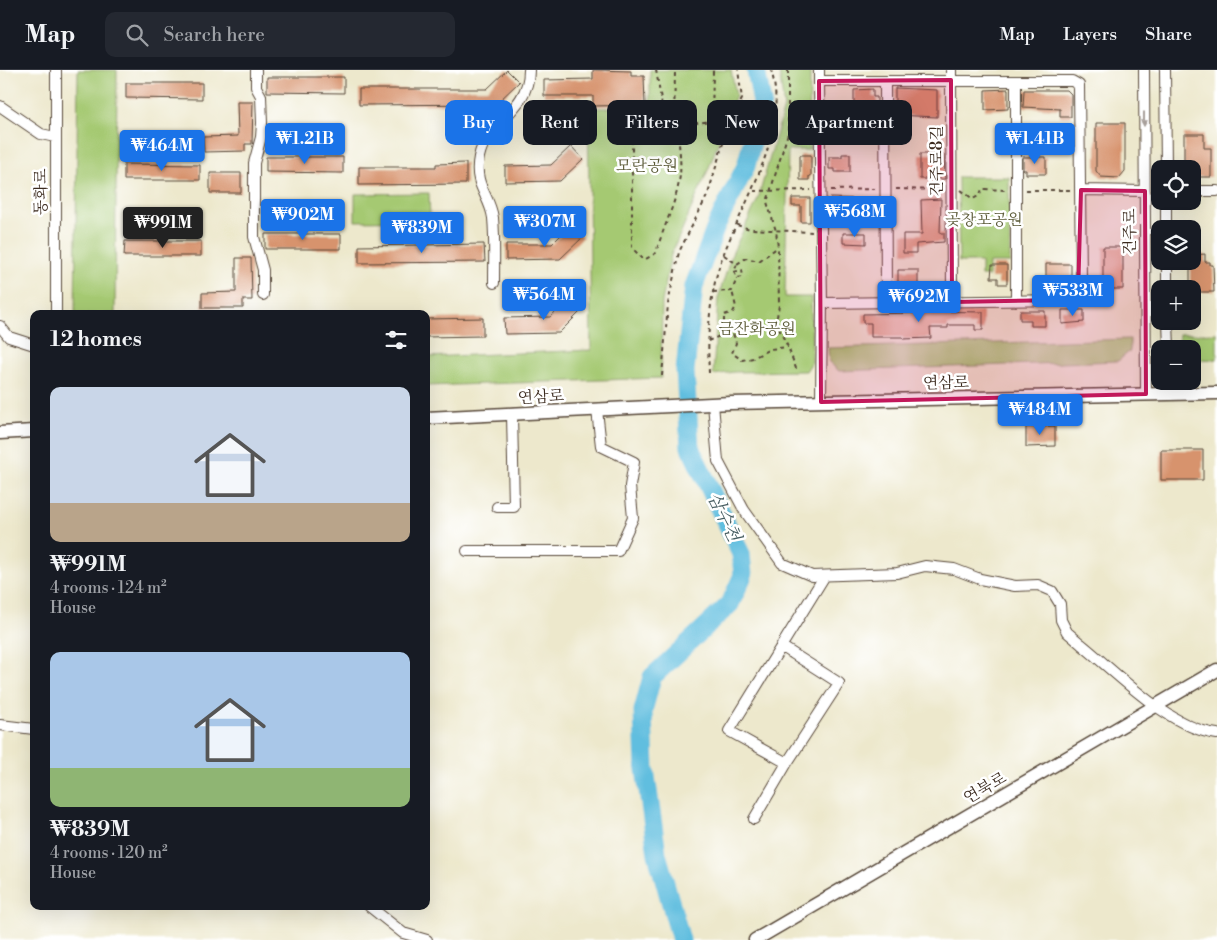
<!DOCTYPE html>
<html lang="en">
<head>
<meta charset="utf-8">
<style>
  body { margin:0; font-family:"Libre Bodoni","Noto Serif KR",serif; background:#242831; color:#f1f3f6; height:100vh; display:flex; flex-direction:column; font-size:19px; white-space:nowrap }
  * { box-sizing:border-box; margin:0 }
  p { font-size:16px; color:#9ea1a6 }
  .icon { flex:none; width:28px; height:28px; fill:none; stroke:currentColor; stroke-width:2; stroke-linecap:round; stroke-linejoin:round }
  .map { position:relative; flex:1; overflow:hidden }
  .sheet { position:absolute; left:30px; top:240px; width:400px; height:600px; display:flex; flex-direction:column; background:#171b24; border-radius:10px; box-shadow:0 5px 20px #0002 }
  .sheet>* { flex:none }
  .top-card { position:absolute; left:445px; top:30px; width:475px; height:45px; display:flex; gap:10px }
  .buttons { position:absolute; left:1151px; top:90px; display:grid; gap:10px }
  .buttons a { display:grid; place-items:center; width:50px; height:50px; border-radius:10px; background:#171b24; box-shadow:0 5px 20px #0002; font-size:25px }
  .price { position:absolute; translate:-50% -42px; padding:0 11px; border-radius:5px; background:#1a73e8; color:#fff; font-size:16px; line-height:32px; filter:drop-shadow(0 1px 2px #0008) }
  .price::after { content:''; position:absolute; left:50%; top:30px; width:15px; height:11px; margin-left:-8px; background:inherit; clip-path:polygon(0 0,100% 0,50% 100%) }
  .price.selected { background:#222; color:#fff }
  ul { padding:0; list-style:none }
  li { display:grid; align-content:center; gap:10px; height:265px; padding:0 20px }
  li span { display:grid; place-items:center; height:155px; border-radius:10px; color:#555 }
  li>.icon { margin-inline-start:auto }
  span .icon { width:90px; height:90px; fill:#fffc; stroke-width:1 }
  li b { font-size:21px }
  h2 { display:flex; justify-content:space-between; align-items:center; height:60px; padding:0 20px; font-size:21px }
  .chip { padding:0 18px; border-radius:10px; background:#171b24; box-shadow:0 5px 20px #0002; font-size:18px; line-height:45px }
  .chip.selected { background:#1a73e8; color:#fff }
  header { display:flex; align-items:center; gap:30px; box-sizing:border-box; height:70px; padding:0 25px; background:#171b24; border-bottom:1px solid #363941 }
  header strong { font-size:24px }
  nav { display:flex; gap:28px; margin-inline-start:auto; font-size:18px }
  .search { width:350px; height:45px; background:#242831; display:flex; align-items:center; gap:12px; box-sizing:border-box; padding:0 18px; border-radius:10px; color:#9ea1a6; font-size:19px }
  .map>svg:first-child { display:block }
  .green { fill:#a5c972; stroke:#707a48 }
  .lines { fill:none; stroke-linecap:round; stroke-linejoin:round }
  .river { stroke:#61bedf; stroke-width:19 }
  .building { fill:#d7936d }
  .minor-casing { stroke:#564638; stroke-width:12 }
  .major-casing { stroke:#564638; stroke-width:15 }
  .path { stroke:#564638; stroke-width:2; stroke-dasharray:4 4; stroke-linecap:butt }
  .minor { stroke:#fff; stroke-width:10 }
  .major { stroke:#fff; stroke-width:12 }
  .oneway { fill:#a79f9a }
  .marked { fill:#c2185b; fill-opacity:0.2; stroke:#c2185b; stroke-width:4; stroke-linejoin:round }
  .labels { text-anchor:middle; dominant-baseline:central; stroke-width:5; stroke-linejoin:round; paint-order:stroke }
  .street-label { font-size:16px; fill:#3b2a1e; stroke:#fff }
  .park-label { font-size:16px; fill:#5b5a37; stroke:#fff }
  .water-label { font-size:18px; font-style:italic; fill:#485e62; stroke:#fff }
</style>
</head>
<body>
<header>
<strong>Map</strong>
<div class="search"><svg class="icon" aria-label="search" viewBox="0 0 24 24"><circle cx="10" cy="10" r="6"/><path d="M15 15l6 6"/></svg>Search here</div>
<nav><a>Map</a><a>Layers</a><a>Share</a></nav>
</header>
<div class="map">
<svg width="1217" height="870" viewBox="0 0 1217 870">
  <rect width="100%" height="100%" fill="#fff"/>
  <filter id="ink" filterUnits="userSpaceOnUse"><feTurbulence type="fractalNoise" baseFrequency=".02" numOctaves="2"/><feDisplacementMap in="SourceGraphic" scale="10" xChannelSelector="R" yChannelSelector="G"/><feConvolveMatrix kernelMatrix="1 2 1 2 8 2 1 2 1" color-interpolation-filters="sRGB"/></filter>
  <filter id="wash" filterUnits="userSpaceOnUse"><feTurbulence type="fractalNoise" baseFrequency=".0096" numOctaves="4" result="noise"/><feDisplacementMap in="SourceGraphic" scale="20" xChannelSelector="R" yChannelSelector="G"/><feGaussianBlur stdDeviation="1.12" result="paint"/><feColorMatrix in="noise" values="0 0 0 0 0 0 0 0 0 0 0 0 0 0 0 0 0 1.4 0 .05"/><feComposite in="paint" operator="in"/></filter>
  <g filter="url(#wash)">
    <rect width="100%" height="100%" fill="#ede8cc"/>
    <!-- green -->
    <path class="green" d="M78,0H117L115,244H75Z
      M650,0H731L736,25L708,100L671,185L662,232L661,308L426,316V287L591,280L588,38H650Z
      M779,0H810L809,80H788L785,227H811L812,292L806,301L734,302L713,305L718,228L732,184L758,129L784,38Z
      M958,107H1009L1010,193H989V206H981V192H959Z
      M429,123L430,150L355,151V124Z
      M1217,263V289L1195,290L1193,288L1192,279L1179,278V264Z
      M1130,269V281L1118,291L839,301L829,292L828,278Z"/>
    <g class="lines">
      <!-- river -->
      <path class="river" d="M681,870L657,784L645,699L643,641L652,607L730,534L743,505L741,484L690,377L685,301L694,216L717,154L746,96L762,33L756,0"/>
    </g>
    <g id="blocks">
      <!-- building -->
      <path class="building" d="M507,0L519,12L496,34L359,35V19H487Z
        M593,0L631,1V6H644L645,35L593,36V26H544V10L593,9Z
        M267,7H344V23L267,22Z
        M126,13H202V29L126,28Z
        M895,18L937,20V47L895,45Z
        M873,19V27H877V42H862V33H854V20Z
        M1008,19V39L985,40V20Z
        M1024,20H1067L1071,24V47H1060V39L1023,37Z
        M237,32H253L252,74H245V81L204,82L203,67L238,66Z
        M1096,53H1125V101L1119,108L1101,107L1096,101Z
        M1184,64H1204V78H1211V107H1192V99H1184Z
        M571,76L583,89L560,111L505,112V96L551,95Z
        M842,84H850V102H835V99H829V87H842Z
        M920,84H944L945,109H920Z
        M800,85H811V106H809V110H800Z
        M266,87H343V103L266,102Z
        M1023,87H1046V104H1026V100H1023Z
        M466,93V114L359,115V97H436V94Z
        M124,94L200,95V110H124Z
        M210,103H241V123H210Z
        M792,128H810V152H801V136H792Z
        M830,128L874,129V146L835,142V138H830Z
        M941,129L940,163H944V172L916,174V183H903V164H922L921,130Z
        M571,155L583,167L560,189L506,190V174H552Z
        M843,163H866V174L843,173Z
        M265,164H341V179H265Z
        M125,171H201V186H124Z
        M484,174L485,192L359,193V176Z
        M1103,177H1123V219H1098V211H1103Z
        M1205,184V192H1210V195H1213L1214,222H1192V219H1190V191H1192V185Z
        M236,188H251L252,230H243V238H202V223L236,222Z
        M1046,194H1071V209H1046Z
        M992,195H1007V214H998V208H991Z
        M898,200H918V216H898Z
        M570,228L582,240L559,263L505,264L504,248L550,247Z
        M1062,240H1084V252L1062,254Z
        M921,241L983,242V260H975V255H948V258H930L931,268L903,269V267H871V253H863V244L921,243Z
        M1020,241H1045V256H1031V250H1020Z
        M483,248V266L426,267V249Z
        M1055,356V376L1026,377V357Z
        M1161,380H1203V410H1161Z"/>
    </g>
  </g>
  <g filter="url(#ink)">
    <use href="#blocks" fill-opacity="0" stroke="#564638" stroke-width="1"/>
    <g class="lines">
      <defs>
        <path id="minor" d="M256,0V17L261,26L262,53L261,67L254,93V167L263,200V225
          M819,0V11L822,233L1063,230L1079,224L1081,212L1079,15L1072,11H819
          M951,0L952,232
          M1144,0L1146,324
          M1165,0L1166,99
          M885,11L886,233
          M1016,11V231
          M0,36L41,64L55,67
          M1081,120L1145,121
          M1192,121H1217
          M1166,131V159
          M1167,191V219
          M494,213C494,192 495,170 493,148C490,125 473,116 479,87C486,51 529,42 529,0
          M56,244V0
          M1168,251L1169,279
          M0,256L9,267L34,275
          M1170,311V325
          M821,332L822,233
          M713,334L718,391L744,440L782,493L812,506L897,503L925,496L954,499L980,509L1015,516L1038,515L1052,521L1060,534L1061,550L1067,562L1081,574C1118,604 1169,658 1217,664
          M497,437H514L512,345
          M467,481H618L633,448L630,416L634,392L601,376L597,340
          M781,576L839,613L787,693L729,661L824,507
          M0,655L34,659
          M754,749L787,693
          M369,836L403,863L427,870"/>
        <path id="major" d="M426,348L731,333L1217,323
          M0,363L34,361
          M755,870L1217,600"/>
      </defs>
      <!-- minor casing -->
      <use href="#minor" class="minor-casing"/>
      <!-- major casing -->
      <use href="#major" class="major-casing"/>
      <!-- path -->
      <path class="path" d="M656,0L666,59L679,74C680,84 681,95 680,105C677,132 663,157 656,183L644,190L632,178V72L636,61C662,60 686,54 712,51L713,0
        M788,0V63L767,132L776,161L778,177L779,235L776,253L788,277L797,301
        M674,55L675,0
        M896,119L941,120
        M831,120L876,119
        M961,120L973,129L980,125L982,119L1006,120
        M1026,120H1071
        M754,121L811,120
        M737,155L750,159L812,162
        M724,185L737,194L746,188L759,191L778,177
        M734,202L742,200L743,207L737,208L734,202L737,194
        M713,222L732,221L737,208
        M728,258L733,263L736,273L732,283L742,290L753,288L770,279L788,277
        M708,271L722,265L728,258L724,254V245L733,242L736,237L732,221
        M709,303C707,264 709,220 724,183C745,129 790,61 771,0
        M662,306L668,234L679,182L708,124L726,63L742,29L738,0"/>
      <!-- minor -->
      <use href="#minor" class="minor"/>
      <!-- major -->
      <use href="#major" class="major"/>
    </g>
    <!-- one-way arrows -->
    <defs><path id="oneway-solid" d="M-6-.8H1V-3.2L6.5 0L1 3.2V.8H-6Z" transform="scale(1.25)"/></defs>
    <use class="oneway" href="#oneway-solid" transform="translate(1144 49) rotate(90)"/>
  </g>
  <!-- marked area -->
  <path class="marked" d="M951,10L952,232L1063,230L1078,225L1081,120L1145,121L1146,324L821,332L819,11Z"/>
  <g class="labels">
    <!-- street labels -->
    <g class="street-label">
      <text transform="translate(937 91) rotate(-90)">건주로8길</text>
      <text transform="translate(41 122) rotate(-90)">동화로</text>
      <text transform="translate(1130 162) rotate(-90)">건주로</text>
      <text transform="translate(946 313) rotate(-1)">연삼로</text>
      <text transform="translate(541 327) rotate(-3)">연삼로</text>
      <text transform="translate(985 718) rotate(-30)">연북로</text>
    </g>
    <!-- park labels -->
    <g class="park-label">
      <text x="647" y="96">모란공원</text>
      <text x="984" y="150">곶창포공원</text>
      <text x="757" y="259">금잔화공원</text>
    </g>
    <!-- water labels -->
    <g class="water-label">
      <text transform="translate(724 447) rotate(64)">삼수천</text>
    </g>
  </g>
</svg>
<div class="buttons">
<a><svg class="icon" aria-label="locate" viewBox="0 0 24 24"><circle cx="12" cy="12" r="6"/><path d="M12 2v4M12 18v4M2 12h4M18 12h4"/></svg></a>
<a><svg class="icon" aria-label="layers" viewBox="0 0 24 24"><path d="M12 4l9 5-9 5-9-5zM3 14l9 5 9-5"/></svg></a>
<a>+</a>
<a>−</a>
</div>
<b class="price" style="left:305px;top:95px">₩1.21B</b>
<b class="price" style="left:1035px;top:95px">₩1.41B</b>
<b class="price" style="left:162px;top:102px">₩464M</b>
<b class="price" style="left:855px;top:168px">₩568M</b>
<b class="price" style="left:303px;top:171px">₩902M</b>
<b class="price" style="left:545px;top:178px">₩307M</b>
<b class="price selected" style="left:163px;top:179px">₩991M</b>
<b class="price" style="left:422px;top:184px">₩839M</b>
<b class="price" style="left:1073px;top:247px">₩533M</b>
<b class="price" style="left:544px;top:251px">₩564M</b>
<b class="price" style="left:919px;top:253px">₩692M</b>
<b class="price" style="left:1040px;top:366px">₩484M</b>
<div class="top-card">
<a class="chip selected">Buy</a>
<a class="chip">Rent</a>
<a class="chip">Filters</a>
<a class="chip">New</a>
<a class="chip">Apartment</a>
</div>
<section class="sheet">
<h2>12 homes<svg class="icon" aria-label="filters" viewBox="0 0 24 24"><path d="M4 7h16M4 17h16"/><circle cx="9" cy="7" r="2"/><circle cx="15" cy="17" r="2"/></svg></h2>
<ul>
<li><span style="background:linear-gradient(#c9d6e8 75%,#b9a48a 0)"><svg class="icon" aria-label="home" viewBox="0 0 24 24"><path d="M3 11l9-7 9 7M6 9v11h12V9"/></svg></span><div><b>₩991M</b><p>4 rooms · 124 m²</p><p>House</p></div></li>
<li><span style="background:linear-gradient(#a9c7e8 75%,#8fb573 0)"><svg class="icon" aria-label="home" viewBox="0 0 24 24"><path d="M3 11l9-7 9 7M6 9v11h12V9"/></svg></span><div><b>₩839M</b><p>4 rooms · 120 m²</p><p>House</p></div></li>
</ul>
</section>
</div>
</body>
</html>
